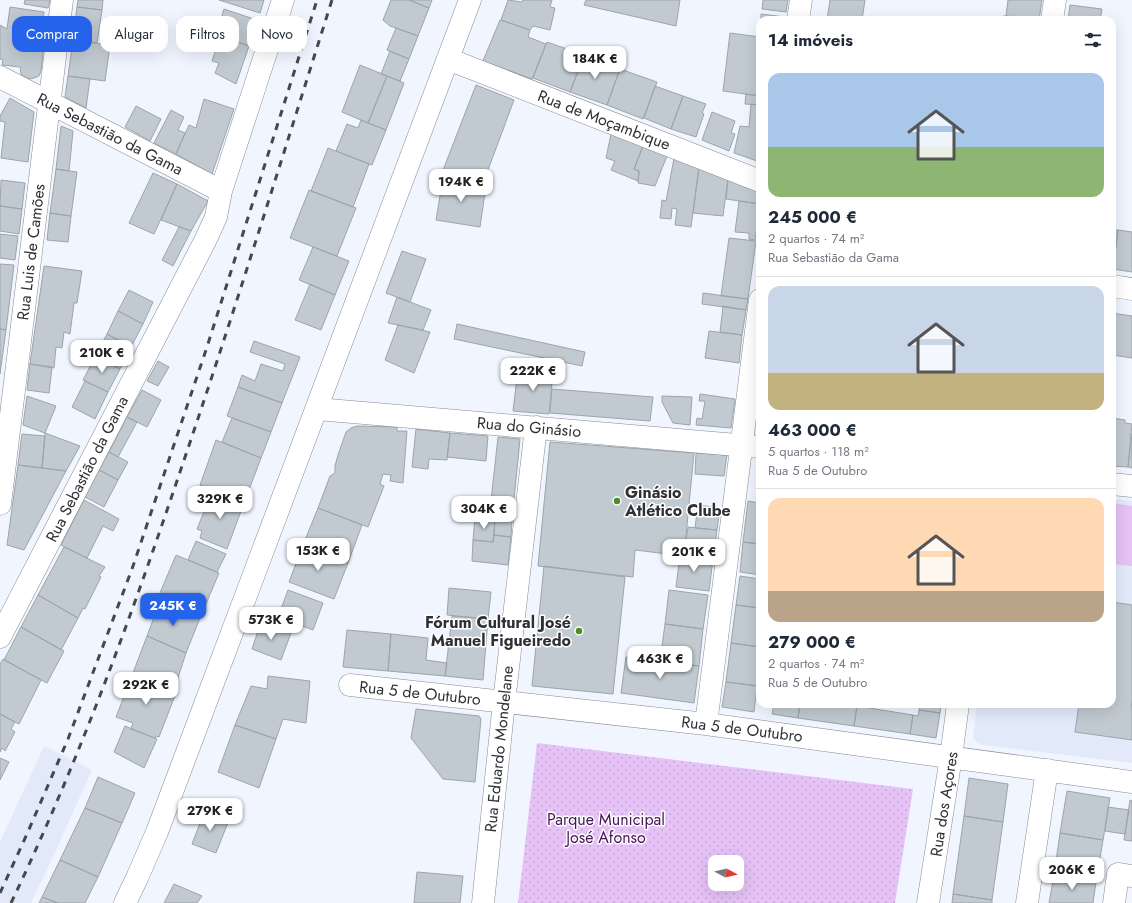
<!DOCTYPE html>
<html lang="pt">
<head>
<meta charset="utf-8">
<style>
  body { margin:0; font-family:Jost,sans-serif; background:#f6f6f7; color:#1f2937; height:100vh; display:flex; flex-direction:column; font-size:15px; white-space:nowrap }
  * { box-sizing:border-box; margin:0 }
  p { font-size:13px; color:#747a83 }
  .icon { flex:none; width:22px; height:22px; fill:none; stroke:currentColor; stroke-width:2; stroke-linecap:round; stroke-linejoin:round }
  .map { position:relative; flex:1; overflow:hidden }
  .side { position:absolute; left:756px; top:16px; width:360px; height:692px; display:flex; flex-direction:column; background:#fff; border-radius:12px; box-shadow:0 4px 16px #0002 }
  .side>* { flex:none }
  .hud { position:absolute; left:12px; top:16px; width:380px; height:36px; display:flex; gap:8px }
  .needle { width:26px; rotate:97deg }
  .buttons { position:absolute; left:708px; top:855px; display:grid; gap:8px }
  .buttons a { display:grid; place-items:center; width:36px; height:36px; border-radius:8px; background:#fff; box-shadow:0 4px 16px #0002; font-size:20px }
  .price { position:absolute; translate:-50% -34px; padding:0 9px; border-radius:8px; background:#fff; color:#222; font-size:13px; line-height:26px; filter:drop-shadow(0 1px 2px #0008) }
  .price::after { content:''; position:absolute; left:50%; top:24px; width:12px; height:9px; margin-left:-6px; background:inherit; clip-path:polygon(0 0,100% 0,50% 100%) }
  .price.active { background:#2563eb; color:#fff }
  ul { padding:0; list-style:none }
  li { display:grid; align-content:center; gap:8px; height:212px; padding:0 12px }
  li+li { border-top:1px solid #e0e1e3 }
  li span { display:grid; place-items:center; height:124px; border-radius:12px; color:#555 }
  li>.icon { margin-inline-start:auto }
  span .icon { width:72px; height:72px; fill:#fffc; stroke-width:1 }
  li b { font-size:17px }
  h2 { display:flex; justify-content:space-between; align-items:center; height:48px; padding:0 12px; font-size:17px }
  .pill { padding:0 14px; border-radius:12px; background:#fff; box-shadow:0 4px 16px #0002; font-size:14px; line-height:36px }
  .pill.active { background:#2563eb; color:#fff }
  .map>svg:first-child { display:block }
  .built { fill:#e2eafa }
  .grass { fill:url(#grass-dots); fill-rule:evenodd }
  .garden { fill:#e6c2f6 }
  .building { fill:#c1cad0; stroke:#9ca5ab }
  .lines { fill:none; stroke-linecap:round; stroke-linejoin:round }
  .minor-casing { stroke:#868b93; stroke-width:23 }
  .primary-casing { stroke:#868b93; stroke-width:23 }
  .minor { stroke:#fff; stroke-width:22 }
  .primary { stroke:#fff; stroke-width:22 }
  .rail { stroke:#47484d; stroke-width:3; stroke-dasharray:7 7; stroke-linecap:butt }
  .poi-dot { fill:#4f8b2a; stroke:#fff; stroke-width:1.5 }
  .labels { text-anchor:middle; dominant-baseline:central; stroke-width:3; stroke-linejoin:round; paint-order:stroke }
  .street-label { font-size:16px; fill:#2f3034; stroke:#fff }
  .poi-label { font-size:16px; font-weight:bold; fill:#2f3034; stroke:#fff; text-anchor:start }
  .park-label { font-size:16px; fill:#461358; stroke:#fff }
</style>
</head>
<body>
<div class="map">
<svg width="1132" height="903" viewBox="0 0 1132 903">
  <defs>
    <pattern id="grass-dots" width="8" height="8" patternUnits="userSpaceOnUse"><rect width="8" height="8" fill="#e6c2f6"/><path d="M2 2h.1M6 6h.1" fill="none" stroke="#c6a7d4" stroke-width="1.8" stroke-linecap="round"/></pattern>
  </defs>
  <rect width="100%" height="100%" fill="#f1f5ff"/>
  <!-- built -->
  <path class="built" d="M1112,499L1132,501V763L982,745L976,742L973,738L977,704H1112Z
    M44,746L92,770L53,857L31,903H0V842Z"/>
  <!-- grass -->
  <path class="grass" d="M537,743L913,789L895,903H518ZM715,862H737V884H715Z"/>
  <!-- garden -->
  <path class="garden" d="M1112,503L1132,506V566L1112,564Z"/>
  <!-- building -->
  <path class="building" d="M25,0H50L48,8L24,4Z
    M78,0H103L102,10L77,7Z
    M219,0H264L260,13Z
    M391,0H409L429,8L418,36L390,26L383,20Z
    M409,0H432L429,8Z
    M508,0L522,2L523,0H552L550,7L555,8L550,30L533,26L530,30L501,20Z
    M586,0H680L676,26L584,5Z
    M763,0H788L786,12L762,9Z
    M830,0H865L862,20H827Z
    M1008,0H1042L1039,20L1006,16Z
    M1070,5L1102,9L1100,20H1068Z
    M10,7L44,12L40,44H44L41,71L39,76L34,78L30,79L23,76L21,74L20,67L2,65L3,60L0,59V25L7,29Z
    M77,7L102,10L97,43L73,40Z
    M224,9L257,20L249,46L216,35Z
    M761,14L785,17V20H761Z
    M1003,16H1006L1032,20H1003Z
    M500,20L530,30L528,37L546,44L532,79L483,61Z
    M396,28L418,36L409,59L387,50Z
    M730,33L760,37V96L723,91Z
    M220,36L249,46L236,84L215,73L219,63L212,61Z
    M73,40L110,45L105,81L68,76Z
    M547,42L584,55L570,92L533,78Z
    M390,51L409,59L400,81L381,74Z
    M584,55L620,69L607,105L570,92Z
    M360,65L387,76L368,123L342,112Z
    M620,69L657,82L643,119L607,105Z
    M68,76L90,79L86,108L65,97Z
    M387,76L404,83L386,130L368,123Z
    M476,85L514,100L482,186L440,178Z
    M655,86L683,96L671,129L644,118Z
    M746,94L760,96V105L745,104Z
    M683,96L706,104L702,113L704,114L696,137L671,129Z
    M10,98L34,112L28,162L1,158L5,122L0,121V116Z
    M204,99L234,109L212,174L176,154L189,125L196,128Z
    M751,104L760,105V162L734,153L740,126L749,127Z
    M136,106L161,119L150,141L125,127Z
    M171,110L184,117L178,130L185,133L176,154L154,143Z
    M712,112L735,121L731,133L735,134L729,151L702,140Z
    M361,120L386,130L372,165L336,151L347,124L358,128Z
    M61,126L73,131L69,171L56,169Z
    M611,134L643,146L634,169L639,171L638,181L611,170L615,161L606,158Z
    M643,146L667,156L655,186L638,183L639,171L634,169Z
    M328,148L369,164L353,207L311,191Z
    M674,158L699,167L691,227L675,225L677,209L672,208L671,219L660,218L662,200L666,201Z
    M699,167L728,179L723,216L693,213Z
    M56,169L77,172L71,216L50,213Z
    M153,173L177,184L154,234L129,223Z
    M443,178L486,186L480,227L436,220Z
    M728,179L760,190V204L726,199Z
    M1,180L25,183L22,209L0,206Z
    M177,184L208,201L191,231L161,220Z
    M309,190L356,208L337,256L290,238Z
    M739,201L760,204L755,240L749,239V233L735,232Z
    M0,206L22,209L19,234L0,231Z
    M50,213L71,216L68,242L47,240Z
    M179,227L191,231L173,266L162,260Z
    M1112,229L1118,230L1113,269H1112Z
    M1118,230L1132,232V272L1113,269Z
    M0,234L18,236L15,260L0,258Z
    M729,238L756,241L748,299L721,296Z
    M313,247L349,261L335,295L299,280Z
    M402,251L426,259L410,302L386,293Z
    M0,264L14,265L6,330L0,329Z
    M44,266L82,271L77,303H74L70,334L64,332L62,348L56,347L54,368L30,364Z
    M310,284L335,295L321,330L295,320Z
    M129,290L153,302L143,324L118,311Z
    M703,293L748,299L746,310L702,304Z
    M397,297L431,310L423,330L388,323Z
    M723,306L746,310L742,335L720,332Z
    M118,311L143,324L131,347L107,334Z
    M1112,313L1132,316V358L1112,355Z
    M457,324L585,352L582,366L454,339Z
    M398,325L430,332L414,373L385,360Z
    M0,329L6,330L0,374Z
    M709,331L742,335L739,363L705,358Z
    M107,334L131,347L120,369L95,357Z
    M254,341L300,357L282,403L238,387L242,375L255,381L261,364L283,371L285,364L250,352Z
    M95,357L120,369L108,392L83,380Z
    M158,361L169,367L158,386L147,381Z
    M30,364L52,367L49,393L27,390Z
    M518,369L553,373L549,414L513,411Z
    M85,381L108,392L95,419L72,407Z
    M238,387L282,403L271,432L227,416Z
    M552,389L653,397L650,421L550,413Z
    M142,390L161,400L147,427L127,417Z
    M700,394L735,399L731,428L696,425L697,418L702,419L705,401H699Z
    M27,396L56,406L45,433L23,425Z
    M662,396L692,397L690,425L673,423L662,402Z
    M127,417L137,422L118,457L109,452Z
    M232,418L271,432L261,458L222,442Z
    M1112,418L1125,420V423L1132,424L1128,467L1112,466Z
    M357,426L397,427V431H407L403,483L390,481L391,475L383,474L380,484L384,486L368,527L318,508L330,476L335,473V466L338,455L346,432L351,428Z
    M416,429L450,433L447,460L429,459L428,469L412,467Z
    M45,433L80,446L66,471L42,468Z
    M450,433L488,436L486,461L447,457Z
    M1132,433V468L1128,467Z
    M22,434L45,436L42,468L18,465Z
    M498,437L520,439L512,520L489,519Z
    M216,440L261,458L244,503L200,485Z
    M550,442L694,453L684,556L635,550L633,577L538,566Z
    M109,452L128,462L118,480L99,470Z
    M696,453L727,455L724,476L695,474Z
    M18,465L66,471L24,550L7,545Z
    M99,470L118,480L104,507L85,497Z
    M217,492L244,503L227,549L200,538L202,531L197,529L209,499L214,501Z
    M84,500L119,519L113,531L103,526L87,558L61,545Z
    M748,501L760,503V544L743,542Z
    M698,505L720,508L717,530L695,528Z
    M318,508L362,525L348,563L303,545Z
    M475,518L495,519L493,542L473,540Z
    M495,519L512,520L511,537L494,535Z
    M688,527L717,530L713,559L684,556Z
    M494,535L511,537L508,565L472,561L473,540L493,542Z
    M196,541L226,554L217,572L188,560Z
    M743,542L760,544V575L740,572Z
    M303,545L348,563L334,599L289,582Z
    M64,547L105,567L99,576L101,577L85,609L83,608L78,618L38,595Z
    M176,555L219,573L200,618L157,600Z
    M680,555L713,559L709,591L676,587Z
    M544,566L625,577L613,694L532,686Z
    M740,576L760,579V608L736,605Z
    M449,588L491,592L488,619L447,615Z
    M288,590L323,603L313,630L278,617Z
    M669,590L708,595L703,629L665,624Z
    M38,595L78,618L61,650L21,627Z
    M160,601L200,618L186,653L147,636Z
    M1112,602L1132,605V700L1131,709H1132V740L1075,732L1079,704H1112Z
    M736,605L760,608V647L731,643Z
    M452,616L488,619L483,680L445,676Z
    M261,622L291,633L281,660L252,649Z
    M665,624L703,629L699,666L660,661Z
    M21,627L64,651L47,683L4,660Z
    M347,630L391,634L388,671L343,667Z
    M391,634L428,638L426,660L447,663L445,676L388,671Z
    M147,636L186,653L174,690L133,673Z
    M731,643L760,647V686L726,682Z
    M626,657L699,666L694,703L621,693Z
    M3,659L41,680L19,724L0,714V664Z
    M133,673L174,690L173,692L176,693L159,737L156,736L155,738L131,729L133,723L116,717Z
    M268,676L310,681L306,723L283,719L276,739L235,725L251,686L267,689Z
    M726,682L757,686L754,712L722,707Z
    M774,704H800L798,718L772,714Z
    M800,704H840L857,706L854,726L798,718Z
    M920,704H941L940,713L919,710Z
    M857,706L913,715L910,734L854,726Z
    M416,709L479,716L481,719L475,782L443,779L411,738Z
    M919,710L940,713L936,738L910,734L913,715L918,716Z
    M0,714L15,722L11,729L15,732L5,751L2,748L0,752Z
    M235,725L276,739L259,788L218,772Z
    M125,726L157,739L144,768L114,752Z
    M0,758L9,762L0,780Z
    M98,777L135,793L122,823L85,808Z
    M969,778L1008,784L1003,822L964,816Z
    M1067,791L1110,798L1103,840L1060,833Z
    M1130,800L1132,801V841L1124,840Z
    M1108,807L1129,810L1125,834L1105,831Z
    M85,808L122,823L98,877L60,860Z
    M205,810L229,820L216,853L192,844Z
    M964,816L1003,822L992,900L953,894Z
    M1060,833L1103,840L1096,882L1054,875Z
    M60,860L98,877L85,903H58L42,897Z
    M417,872L463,876L460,903H414Z
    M1054,875L1096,882L1093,903H1049Z
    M174,884L202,896L197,903H164Z
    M953,894L992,900V903H952Z
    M42,897L58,903H39Z"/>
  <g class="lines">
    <defs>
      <path id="minor" d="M798,20L801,0
        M1052,20L1055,0
        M448,59L760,181
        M0,77L221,191L216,217L205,241L0,637
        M221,191L283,0
        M1112,286L1132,289
        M317,409L760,447
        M1112,484L1132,486
        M0,504L62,0
        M350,685L706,724L1132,782
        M706,724L760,300
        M483,903L504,702L536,427
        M928,903L951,757L958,704
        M1027,903L1047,770
        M1114,903L1118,874L1132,876"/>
      <path id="primary" d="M125,903L137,878L157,832L470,0"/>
    </defs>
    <!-- minor casing -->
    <use href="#minor" class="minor-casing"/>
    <!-- primary casing -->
    <use href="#primary" class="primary-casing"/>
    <!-- minor -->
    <use href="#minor" class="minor"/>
    <!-- primary -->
    <use href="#primary" class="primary"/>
    <!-- rail -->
    <path class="rail" d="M0,893L27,834L68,739L132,569L207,347L317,0
      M11,903C79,761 133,612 183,463C235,310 283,155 332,0"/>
  </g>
  <!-- markers -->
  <g class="poi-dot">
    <circle cx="617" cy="501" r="4"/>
    <circle cx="579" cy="631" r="4"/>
  </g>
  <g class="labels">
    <!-- street labels -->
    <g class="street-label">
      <text transform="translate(604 120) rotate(21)">Rua de Moçambique</text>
      <text transform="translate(110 134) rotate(27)">Rua Sebastião da Gama</text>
      <text transform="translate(31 252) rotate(-83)">Rua Luis de Camões</text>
      <text transform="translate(529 427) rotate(5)">Rua do Ginásio</text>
      <text transform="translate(87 469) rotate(-63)">Rua Sebastião da Gama</text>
      <text transform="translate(420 693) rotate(6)">Rua 5 de Outubro</text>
      <text transform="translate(742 729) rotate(7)">Rua 5 de Outubro</text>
      <text transform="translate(499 749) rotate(-84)">Rua Eduardo Mondelane</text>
      <text transform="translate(944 804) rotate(-81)">Rua dos Açores</text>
    </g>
    <!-- poi labels -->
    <g class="poi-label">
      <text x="625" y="492">Ginásio<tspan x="625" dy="18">Atlético Clube</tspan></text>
      <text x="571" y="622" text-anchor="end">Fórum Cultural José<tspan x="571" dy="18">Manuel Figueiredo</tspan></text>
    </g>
    <!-- park labels -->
    <g class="park-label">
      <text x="606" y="819">Parque Municipal<tspan x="606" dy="18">José Afonso</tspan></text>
    </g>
  </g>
</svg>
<div class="buttons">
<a><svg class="needle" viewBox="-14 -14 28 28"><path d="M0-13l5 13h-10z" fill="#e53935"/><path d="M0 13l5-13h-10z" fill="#747a83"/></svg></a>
</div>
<b class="price" style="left:595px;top:80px">184K €</b>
<b class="price" style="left:461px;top:203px">194K €</b>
<b class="price" style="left:102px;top:374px">210K €</b>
<b class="price" style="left:533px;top:392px">222K €</b>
<b class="price" style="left:220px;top:520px">329K €</b>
<b class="price" style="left:484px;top:530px">304K €</b>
<b class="price" style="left:318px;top:572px">153K €</b>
<b class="price" style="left:694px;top:573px">201K €</b>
<b class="price active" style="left:173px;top:627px">245K €</b>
<b class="price" style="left:271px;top:641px">573K €</b>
<b class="price" style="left:660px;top:680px">463K €</b>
<b class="price" style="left:146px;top:706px">292K €</b>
<b class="price" style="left:210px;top:832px">279K €</b>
<b class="price" style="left:1072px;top:891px">206K €</b>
<div class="hud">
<a class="pill active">Comprar</a>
<a class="pill">Alugar</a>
<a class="pill">Filtros</a>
<a class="pill">Novo</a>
</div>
<section class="side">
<h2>14 imóveis<svg class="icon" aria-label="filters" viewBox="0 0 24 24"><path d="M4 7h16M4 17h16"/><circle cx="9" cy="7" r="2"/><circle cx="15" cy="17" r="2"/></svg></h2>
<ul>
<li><span style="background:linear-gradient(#a9c7e8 60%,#8fb573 0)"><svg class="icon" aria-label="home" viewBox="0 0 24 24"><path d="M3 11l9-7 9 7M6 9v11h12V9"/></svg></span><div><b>245 000 €</b><p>2 quartos · 74 m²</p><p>Rua Sebastião da Gama</p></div></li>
<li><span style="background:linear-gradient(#c9d6e8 70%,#c2b280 0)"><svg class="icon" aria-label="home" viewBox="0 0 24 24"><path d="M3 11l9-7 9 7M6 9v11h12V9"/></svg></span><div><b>463 000 €</b><p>5 quartos · 118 m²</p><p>Rua 5 de Outubro</p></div></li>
<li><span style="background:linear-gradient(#ffd9b3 75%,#b9a48a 0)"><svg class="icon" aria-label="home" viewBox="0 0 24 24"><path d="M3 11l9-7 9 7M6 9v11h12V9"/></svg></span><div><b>279 000 €</b><p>2 quartos · 74 m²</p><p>Rua 5 de Outubro</p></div></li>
</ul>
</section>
</div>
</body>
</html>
